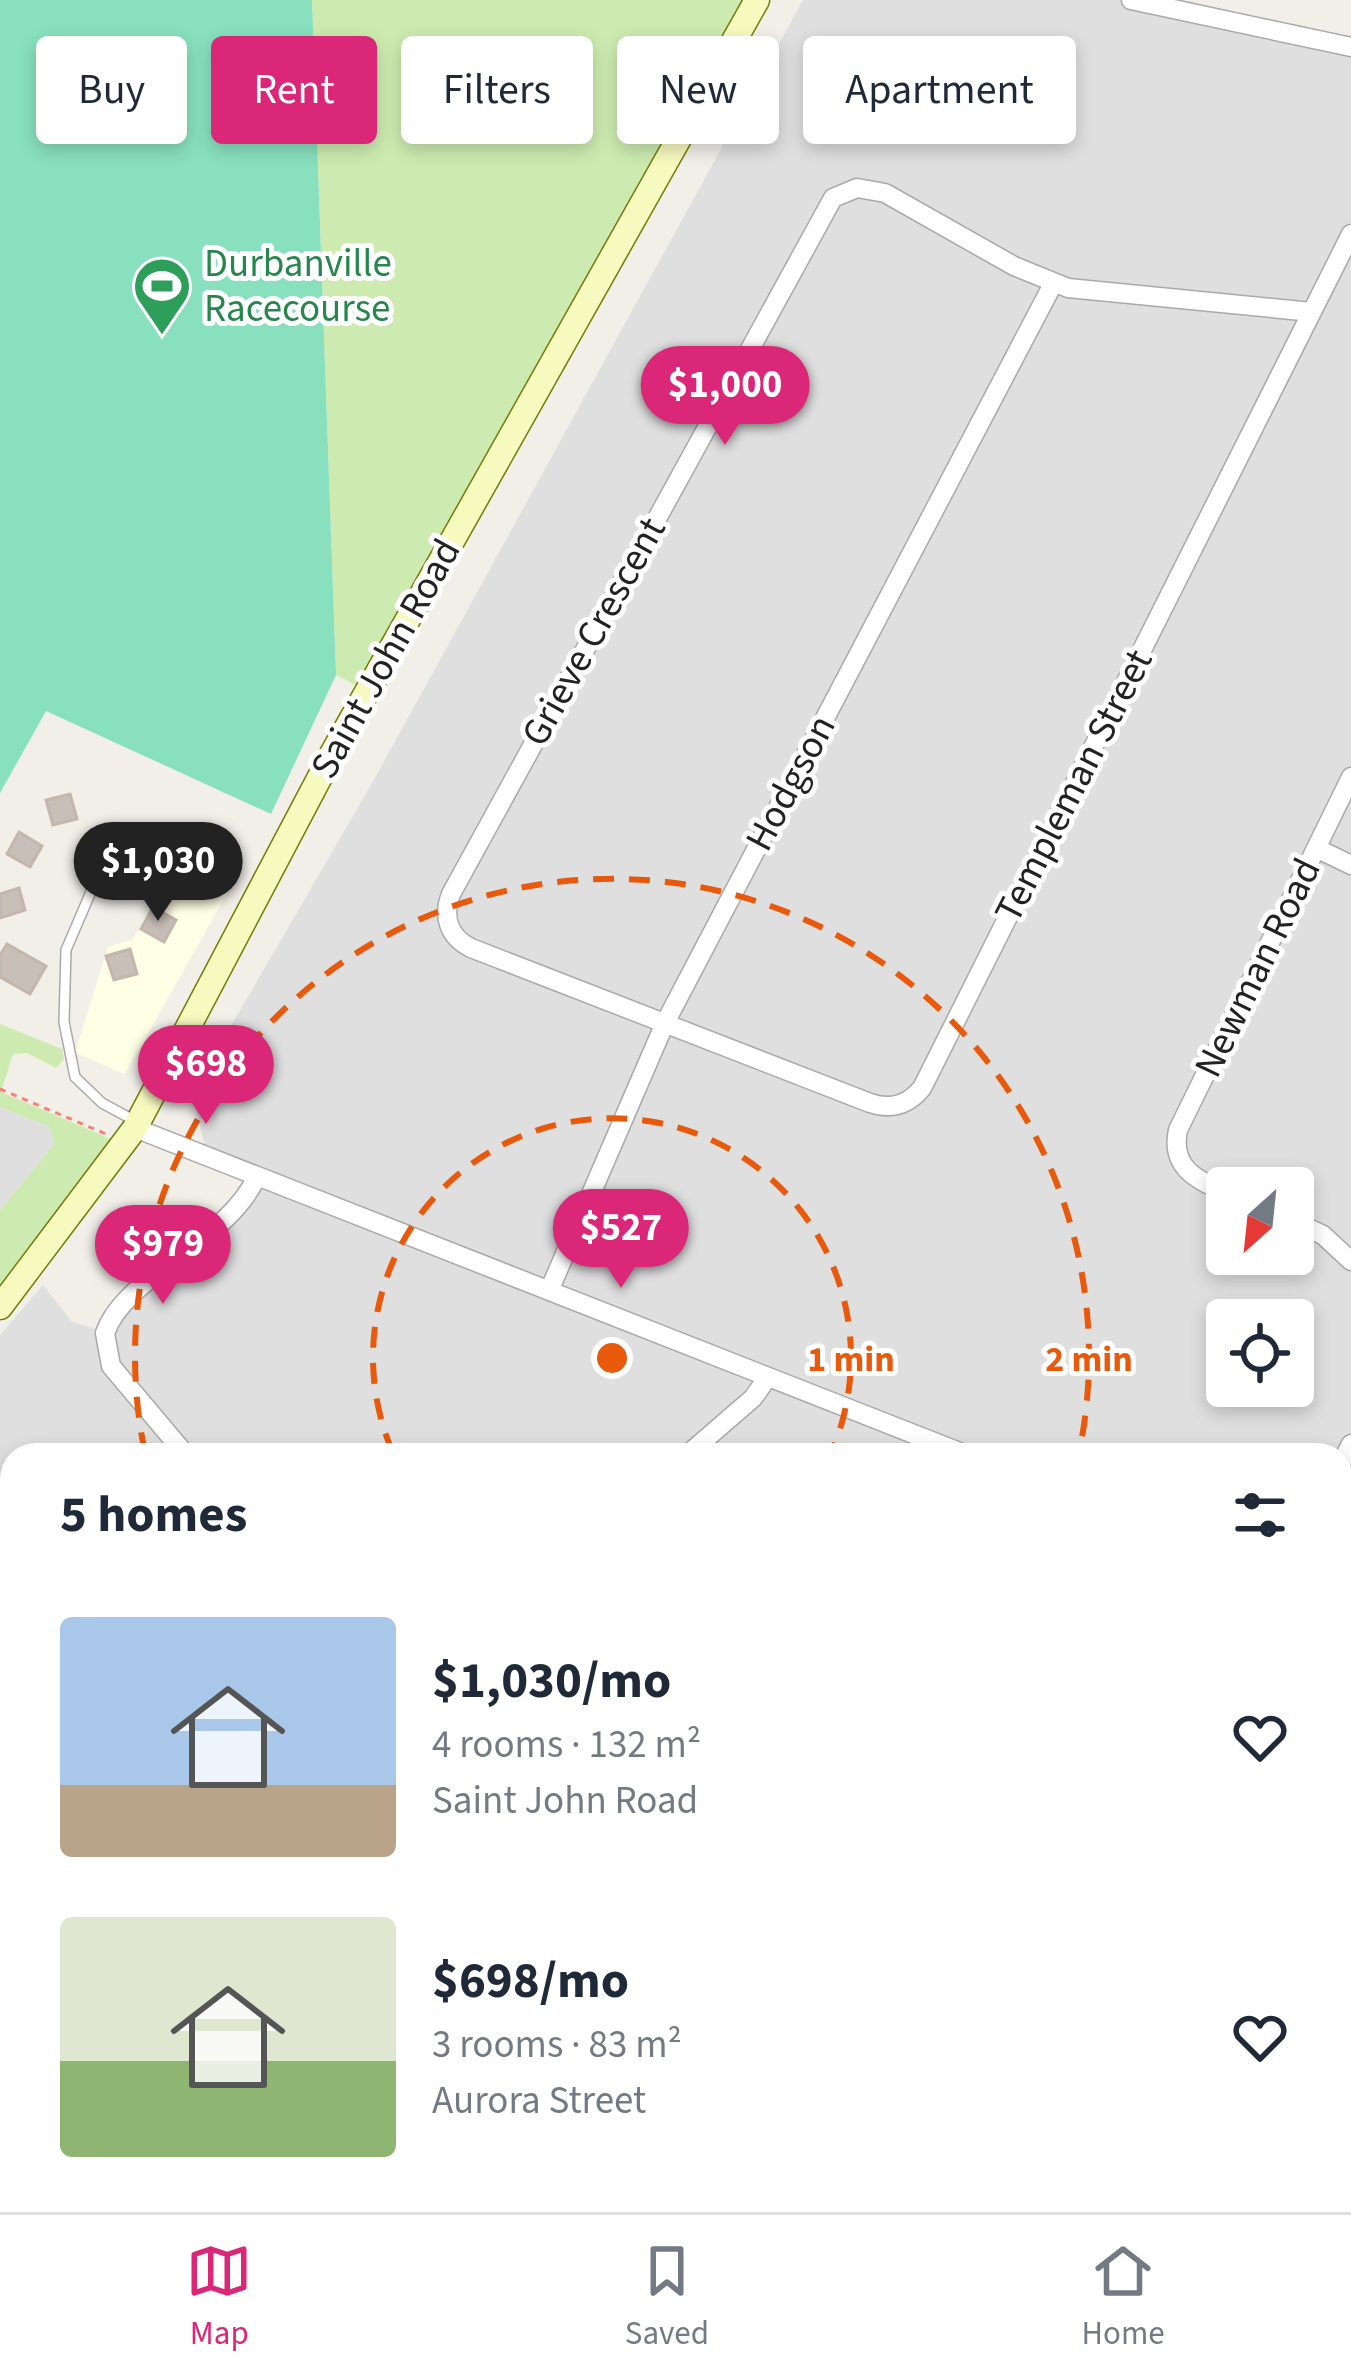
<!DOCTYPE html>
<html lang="en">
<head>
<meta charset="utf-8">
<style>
  body { margin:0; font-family:"Source Sans 3",sans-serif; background:#f2f2f3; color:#1f2937; height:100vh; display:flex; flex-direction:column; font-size:45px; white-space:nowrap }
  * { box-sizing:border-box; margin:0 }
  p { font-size:39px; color:#747a83 }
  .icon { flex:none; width:66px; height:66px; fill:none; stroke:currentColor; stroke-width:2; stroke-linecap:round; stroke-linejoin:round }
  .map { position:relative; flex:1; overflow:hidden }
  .panel { position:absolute; left:0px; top:1443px; width:1353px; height:771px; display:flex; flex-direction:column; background:#fff; border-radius:36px 36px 0 0; box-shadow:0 6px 18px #0003 }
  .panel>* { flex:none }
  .guide { position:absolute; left:36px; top:36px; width:1281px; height:108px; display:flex; gap:24px }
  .needle { width:78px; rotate:207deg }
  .fabs { position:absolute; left:1206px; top:1167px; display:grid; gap:24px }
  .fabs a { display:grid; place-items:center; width:108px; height:108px; border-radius:12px; background:#fff; box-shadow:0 6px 18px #0003; font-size:60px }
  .price { position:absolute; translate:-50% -102px; padding:0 27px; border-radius:42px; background:#db2777; color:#fff; font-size:39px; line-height:78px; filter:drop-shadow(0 3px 6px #0008) }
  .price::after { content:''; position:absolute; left:50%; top:72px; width:36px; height:27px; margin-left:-18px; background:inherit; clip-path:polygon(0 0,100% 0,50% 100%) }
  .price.active { background:#222; color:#fff }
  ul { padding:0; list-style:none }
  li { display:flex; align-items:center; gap:36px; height:300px; padding:0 60px }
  li span { display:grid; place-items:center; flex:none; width:336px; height:240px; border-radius:12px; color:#555 }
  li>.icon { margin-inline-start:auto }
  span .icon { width:144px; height:144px; fill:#fffc; stroke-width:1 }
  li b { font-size:51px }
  h2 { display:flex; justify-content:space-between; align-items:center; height:144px; padding:0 60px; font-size:51px }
  .chip { padding:0 42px; border-radius:12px; background:#fff; box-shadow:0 6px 18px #0003; font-size:42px; line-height:108px }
  .chip.active { background:#db2777; color:#fff }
  .dock { display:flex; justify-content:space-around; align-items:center; height:168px; border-top:3px solid #e0e1e3; background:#fff; font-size:33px; color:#747a83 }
  .dock a { display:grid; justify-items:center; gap:6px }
  .dock .active { color:#db2777 }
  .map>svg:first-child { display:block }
  .residential { fill:#e0dfdf; fill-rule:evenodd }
  .commercial { fill:#f2dad9 }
  .education { fill:#ffffe5 }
  .grass { fill:#cdebb0 }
  .pitch { fill:#88e0be }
  .building { fill:#c7bfb8; stroke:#c4b6ab; stroke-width:3 }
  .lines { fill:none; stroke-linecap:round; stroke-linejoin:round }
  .service-casing { stroke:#a9a9a9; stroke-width:12 }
  .minor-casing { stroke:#a9a9a9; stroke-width:21 }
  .secondary-casing { stroke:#707d05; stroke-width:27 }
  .path { stroke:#fa8072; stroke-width:3; stroke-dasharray:6 6; stroke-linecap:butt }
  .service { stroke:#fff; stroke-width:9 }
  .minor { stroke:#fff; stroke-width:18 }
  .secondary { stroke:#f7fabf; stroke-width:24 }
  .ring { fill:none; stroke:#e8590c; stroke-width:6; stroke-dasharray:21 15 }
  .labels { text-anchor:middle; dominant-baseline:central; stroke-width:10; stroke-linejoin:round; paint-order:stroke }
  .leisure-label { font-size:39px; fill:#27864d; stroke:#fff; text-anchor:start }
  .street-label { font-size:39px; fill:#222; stroke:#fff }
  .centre { fill:#e8590c; stroke:#fff; stroke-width:6 }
  .ring-label { font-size:36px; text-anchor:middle; font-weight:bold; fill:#e8590c; stroke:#fff; stroke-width:10; stroke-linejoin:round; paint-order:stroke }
</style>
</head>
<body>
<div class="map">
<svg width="1351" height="2212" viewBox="0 0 1351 2212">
  <rect width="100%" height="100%" fill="#f2efe9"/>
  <!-- residential -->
  <path class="residential" d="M803,0H1128L1351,48V1673L1341,1660V1455H12V2006L0,1992V1335L43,1285L72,1322L106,1332L258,1176L207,1155L192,1093L371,785ZM1227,1188H1293V1254H1227ZM1227,1320H1293V1386H1227Z
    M0,1107L50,1127L54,1144L0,1210Z
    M1351,1913V1992L1341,1983V1926Z
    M176,2202H463L456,2212H184Z"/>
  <!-- commercial -->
  <path class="commercial" d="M1341,1684L1351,1697V1841L1341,1854Z"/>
  <!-- education -->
  <path class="education" d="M183,856L191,882L228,892L125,1074L75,1053L108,947L133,939L164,885L157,864Z"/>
  <!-- grass -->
  <path class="grass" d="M312,0H745L357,686L336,675Z
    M0,1024L62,1049L64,1059L56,1068L27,1053L13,1054L1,1092L111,1139L0,1288V1210L54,1144L50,1127L0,1107Z
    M1341,1983L1351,1992V2212H1124L1128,2202H1341Z
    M477,2202H1102L1099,2212H470Z"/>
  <!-- pitch -->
  <path class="pitch" d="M0,0H312L336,675L271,814L46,711L0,793Z"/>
  <!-- building -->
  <path class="building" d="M70,794L77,819L53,825L46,800Z
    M19,832L42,846L30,867L7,854Z
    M183,856L190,881L165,888L157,864Z
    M19,888L25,910L0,918V894Z
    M153,907L176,920L164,942L141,929Z
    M7,944L46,966L30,994L0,977V955Z
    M130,949L137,974L114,980L106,956Z"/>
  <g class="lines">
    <defs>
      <path id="service" d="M105,859L66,950L64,1022L75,1077L102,1103L137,1122
        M0,2034L12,2025"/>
      <path id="minor" d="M1131,0L1351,47
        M1312,312L1068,288L1014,266L885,193L857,188L833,198L451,894C442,917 449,937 471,948L870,1103C891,1110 908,1105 922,1088L1351,234
        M1316,848L1351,865
        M135,1128L967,1455
        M1227,1193C1197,1180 1170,1168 1178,1130L1351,777
        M1293,1221L1323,1235L1351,1261
        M549,1291L665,1023L1053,284
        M186,1455L111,1366L105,1333C125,1275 228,1242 257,1176
        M687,1455L753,1398L768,1377
        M1341,1464L1351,1444
        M0,1586L12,1601
        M1341,1662L1351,1675
        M1341,1875L1351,1862
        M0,1993L12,2008
        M175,2202L183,2212
        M455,2212L462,2202
        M1111,2212L1114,2202"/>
      <path id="secondary" d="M0,1307L135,1128L332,754L757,0"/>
    </defs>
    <!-- service casing -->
    <use href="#service" class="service-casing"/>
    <!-- minor casing -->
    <use href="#minor" class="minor-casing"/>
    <!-- secondary casing -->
    <use href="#secondary" class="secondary-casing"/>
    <!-- path -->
    <path class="path" d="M0,1089L106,1134
      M1341,2082L1351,2097"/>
    <!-- service -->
    <use href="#service" class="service"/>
    <!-- minor -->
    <use href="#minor" class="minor"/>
    <!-- secondary -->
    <use href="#secondary" class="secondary"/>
  </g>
  <!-- distance rings -->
  <g class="ring">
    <path d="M393 1453A239 239 0 1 1 831 1453"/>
    <path d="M145 1453A477 477 0 1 1 1079 1453"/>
  </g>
  <!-- icons -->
  <defs>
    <symbol id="stadium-pin" viewBox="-11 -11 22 30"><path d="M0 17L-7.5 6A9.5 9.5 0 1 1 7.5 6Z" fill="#2e9e5b" stroke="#fff"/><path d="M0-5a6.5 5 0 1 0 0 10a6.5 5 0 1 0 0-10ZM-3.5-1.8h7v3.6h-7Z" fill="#fff"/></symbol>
  </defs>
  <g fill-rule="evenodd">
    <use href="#stadium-pin" x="129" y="253" width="66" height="90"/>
  </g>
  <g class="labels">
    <!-- leisure labels -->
    <g class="leisure-label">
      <text x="204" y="264">Durbanville<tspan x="204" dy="45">Racecourse</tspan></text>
    </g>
    <!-- street labels -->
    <g class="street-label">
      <text transform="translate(594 632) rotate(-61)">Grieve Crescent</text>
      <text transform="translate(386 659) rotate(-61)">Saint John Road</text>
      <text transform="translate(791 783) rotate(-62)">Hodgson</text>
      <text transform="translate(1074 786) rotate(-63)">Templeman Street</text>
      <text transform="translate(1258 968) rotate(-64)">Newman Road</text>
    </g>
  </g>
  <circle cx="612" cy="1358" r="18" class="centre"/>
  <g class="ring-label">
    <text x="851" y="1371">1 min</text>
    <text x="1089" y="1371">2 min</text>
  </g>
</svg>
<div class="fabs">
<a><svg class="needle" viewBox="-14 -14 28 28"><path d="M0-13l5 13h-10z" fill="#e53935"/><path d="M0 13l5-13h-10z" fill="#747a83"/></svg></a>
<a><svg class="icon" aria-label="locate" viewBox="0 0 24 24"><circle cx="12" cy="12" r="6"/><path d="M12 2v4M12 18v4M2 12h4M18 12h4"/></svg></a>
</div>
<b class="price" style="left:725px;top:448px">$1,000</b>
<b class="price active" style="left:158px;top:924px">$1,030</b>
<b class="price" style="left:206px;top:1127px">$698</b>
<b class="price" style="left:621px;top:1291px">$527</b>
<b class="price" style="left:163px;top:1307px">$979</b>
<div class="guide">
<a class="chip">Buy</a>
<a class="chip active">Rent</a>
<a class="chip">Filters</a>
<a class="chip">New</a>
<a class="chip">Apartment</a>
</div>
<section class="panel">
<h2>5 homes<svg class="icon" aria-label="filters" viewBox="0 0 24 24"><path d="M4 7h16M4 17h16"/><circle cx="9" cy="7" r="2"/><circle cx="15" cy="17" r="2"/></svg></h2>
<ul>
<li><span style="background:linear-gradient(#a9c7e8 70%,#b9a48a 0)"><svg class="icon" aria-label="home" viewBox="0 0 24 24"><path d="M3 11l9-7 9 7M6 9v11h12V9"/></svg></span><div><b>$1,030/mo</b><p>4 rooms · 132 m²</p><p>Saint John Road</p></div><svg class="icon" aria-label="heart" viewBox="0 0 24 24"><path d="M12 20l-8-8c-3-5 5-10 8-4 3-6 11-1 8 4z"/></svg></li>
<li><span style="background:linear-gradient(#dfe7d0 60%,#8fb573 0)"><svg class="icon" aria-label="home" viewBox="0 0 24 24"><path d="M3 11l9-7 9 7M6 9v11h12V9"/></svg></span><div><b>$698/mo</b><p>3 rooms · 83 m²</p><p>Aurora Street</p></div><svg class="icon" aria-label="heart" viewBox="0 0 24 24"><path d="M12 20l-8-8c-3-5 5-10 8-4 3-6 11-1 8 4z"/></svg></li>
</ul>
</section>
</div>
<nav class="dock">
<a class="active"><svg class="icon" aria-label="map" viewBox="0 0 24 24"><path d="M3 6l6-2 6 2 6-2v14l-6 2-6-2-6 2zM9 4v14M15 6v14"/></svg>Map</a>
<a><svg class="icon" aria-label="saved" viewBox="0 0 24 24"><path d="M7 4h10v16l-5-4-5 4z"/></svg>Saved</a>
<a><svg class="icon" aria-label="home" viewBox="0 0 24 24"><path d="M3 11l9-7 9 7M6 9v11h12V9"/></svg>Home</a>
</nav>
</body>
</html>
